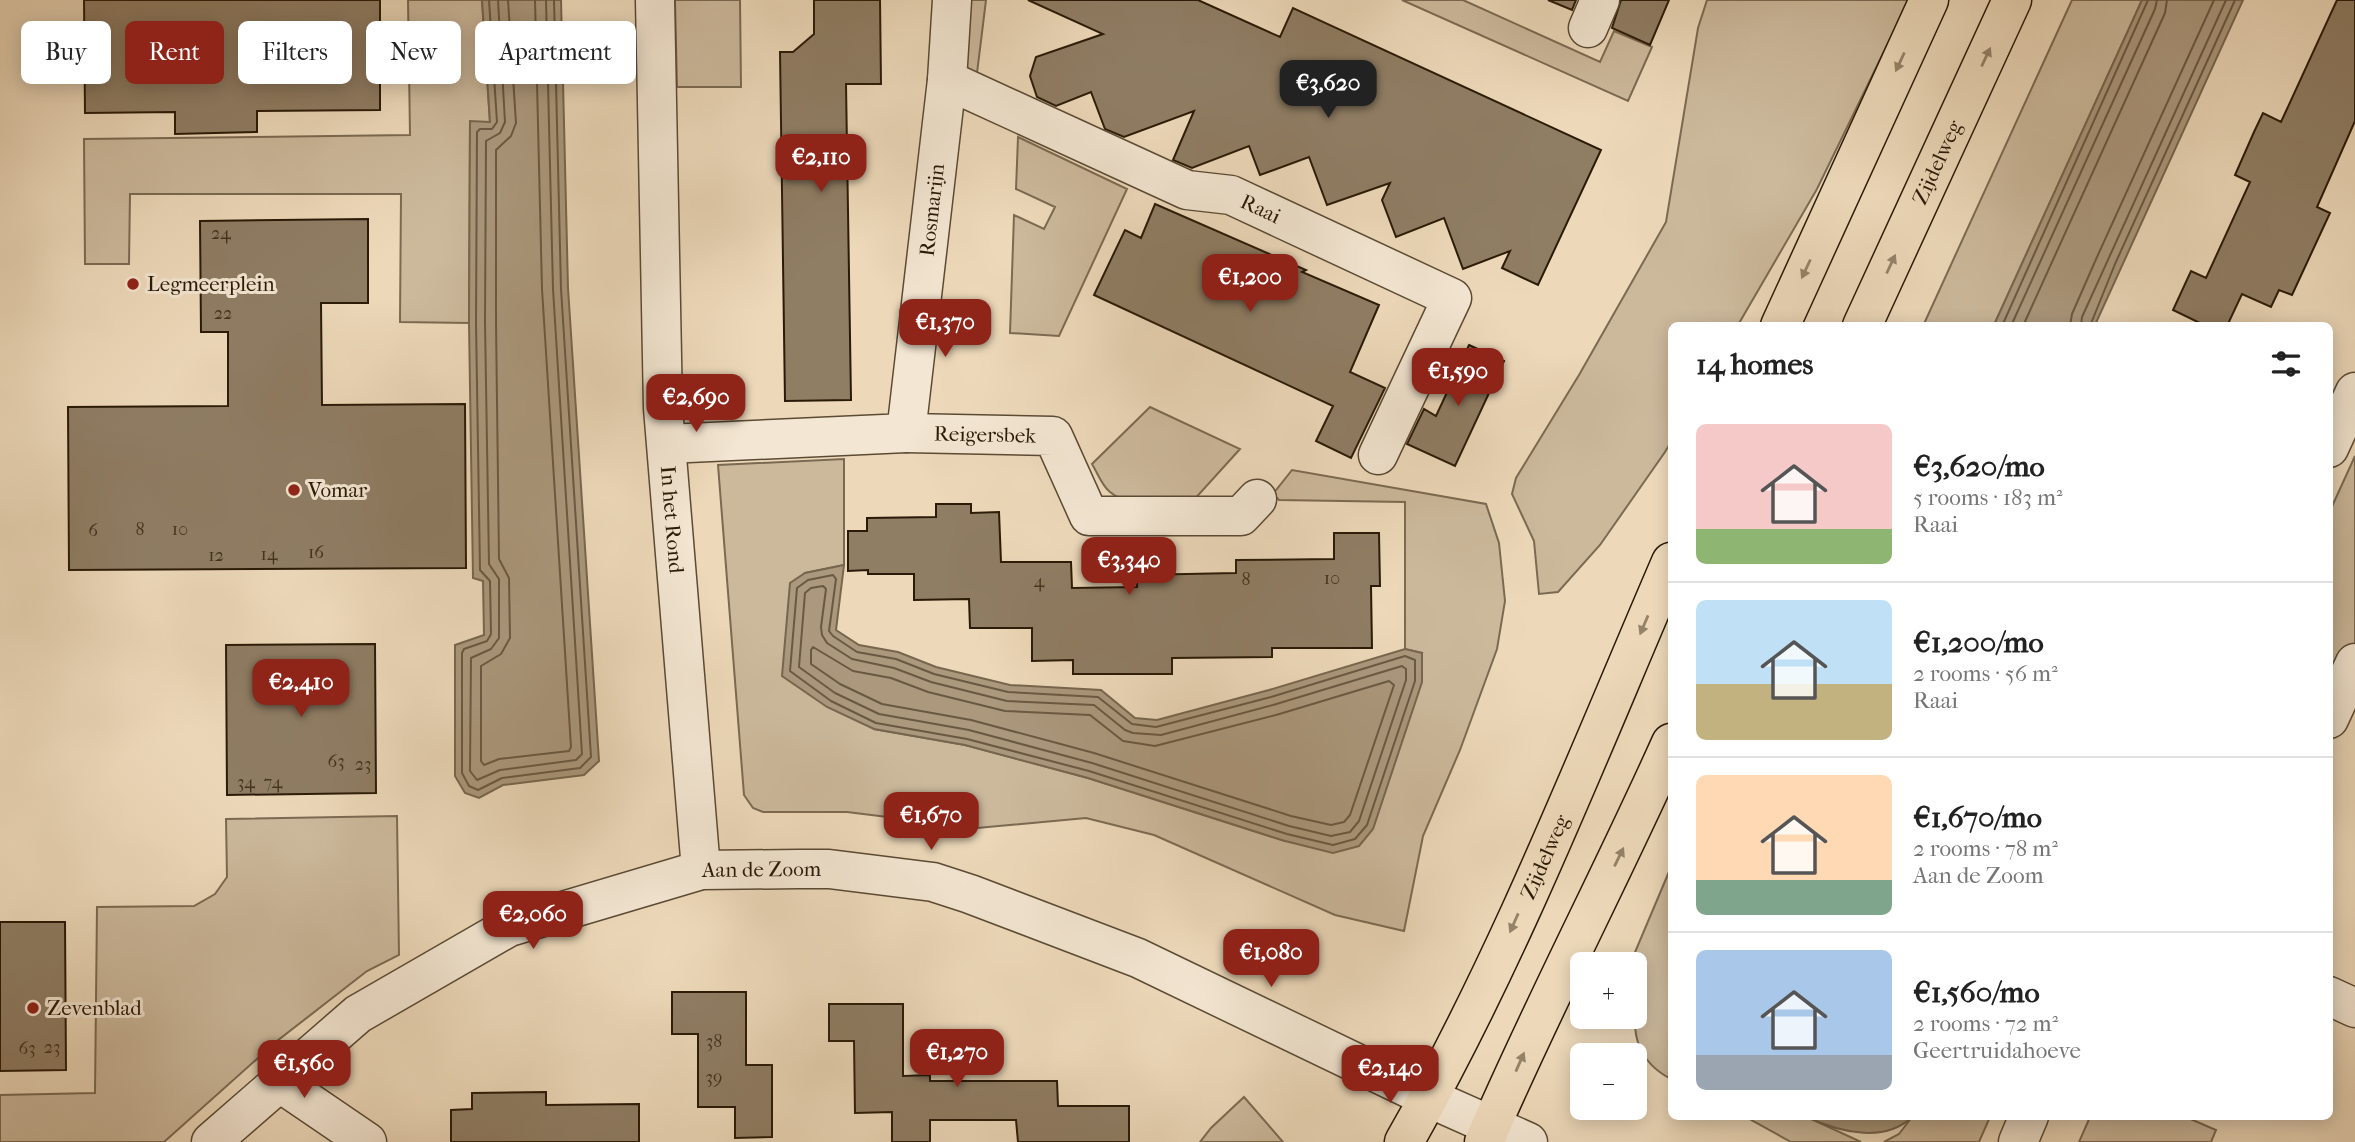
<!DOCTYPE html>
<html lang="en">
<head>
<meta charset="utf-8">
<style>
  body { margin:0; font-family:"IM FELL French Canon",serif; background:#f2f2f2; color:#222; height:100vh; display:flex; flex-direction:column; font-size:26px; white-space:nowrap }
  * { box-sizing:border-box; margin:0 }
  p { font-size:23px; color:#767676 }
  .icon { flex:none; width:38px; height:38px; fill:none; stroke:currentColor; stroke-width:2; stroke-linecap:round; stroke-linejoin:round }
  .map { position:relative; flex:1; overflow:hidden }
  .panel { position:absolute; left:1668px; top:322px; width:665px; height:798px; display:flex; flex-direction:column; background:#fff; border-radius:10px; box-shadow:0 4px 18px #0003 }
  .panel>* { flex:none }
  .banner { position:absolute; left:21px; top:21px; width:665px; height:63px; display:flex; gap:14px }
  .tools { position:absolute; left:1570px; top:952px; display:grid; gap:14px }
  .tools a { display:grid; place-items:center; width:77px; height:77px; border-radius:10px; background:#fff; box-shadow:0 4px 18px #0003; font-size:35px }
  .price { position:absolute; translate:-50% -60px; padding:0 16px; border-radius:14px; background:#8f2418; color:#fff; font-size:23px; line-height:46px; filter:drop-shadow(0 2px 4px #0008) }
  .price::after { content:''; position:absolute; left:50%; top:42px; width:21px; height:16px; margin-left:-10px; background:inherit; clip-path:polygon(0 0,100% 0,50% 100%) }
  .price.active { background:#222; color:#fff }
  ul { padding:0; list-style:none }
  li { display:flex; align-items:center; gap:21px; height:175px; padding:0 28px }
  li+li { border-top:2px solid #e0e0e0 }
  li span { display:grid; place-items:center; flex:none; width:196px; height:140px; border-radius:10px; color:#555 }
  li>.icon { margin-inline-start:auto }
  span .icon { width:84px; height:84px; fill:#fffc; stroke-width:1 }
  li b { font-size:30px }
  h2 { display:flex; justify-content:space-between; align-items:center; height:84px; padding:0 28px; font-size:30px }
  .chip { padding:0 24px; border-radius:10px; background:#fff; box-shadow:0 4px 18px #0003; font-size:24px; line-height:63px }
  .chip.active { background:#8f2418; color:#fff }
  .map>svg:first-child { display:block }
  .green { fill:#ccb99c; stroke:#7b6a52; stroke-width:2 }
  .water { fill:#ab987d; stroke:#77664e; stroke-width:2 }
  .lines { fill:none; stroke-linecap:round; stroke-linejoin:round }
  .shore { stroke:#6a5942; stroke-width:2 }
  .building { fill:#8f7d64; stroke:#2a1a07; stroke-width:2 }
  .minor-casing { stroke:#5b4a34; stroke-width:41 }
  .major-casing { stroke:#2a1a07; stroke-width:41 }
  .minor { stroke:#f3e6d2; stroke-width:38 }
  .major { stroke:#edd9ba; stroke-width:38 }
  .oneway { fill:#958369 }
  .poi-dot { fill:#8f2418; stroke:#f3e6d2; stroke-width:2.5 }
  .labels { text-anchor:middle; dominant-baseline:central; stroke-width:6; stroke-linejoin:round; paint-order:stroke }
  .number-label { font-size:18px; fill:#43331e }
  .street-label { font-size:21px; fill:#2a1a07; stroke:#f3e6d2 }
  .poi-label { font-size:21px; fill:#2a1a07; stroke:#f3e6d2; text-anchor:start }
</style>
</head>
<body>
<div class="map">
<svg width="2355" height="1142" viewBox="0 0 2355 1142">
  <rect width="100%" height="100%" fill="#edd9ba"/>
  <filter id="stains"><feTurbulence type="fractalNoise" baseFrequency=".00286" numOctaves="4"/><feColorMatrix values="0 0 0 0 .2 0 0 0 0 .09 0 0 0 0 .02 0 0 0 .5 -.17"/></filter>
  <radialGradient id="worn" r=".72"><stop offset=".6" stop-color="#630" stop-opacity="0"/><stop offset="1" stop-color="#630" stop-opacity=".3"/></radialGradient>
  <!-- green -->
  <path class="green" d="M408,0H482L490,123L470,122L469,323L400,322L401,194H130L129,264H85L84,139L410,135Z
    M675,0H740L741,87H677Z
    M966,0H986L977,73L961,67Z
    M1402,0H1463L1600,62L1614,31L1652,47L1628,101Z
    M1707,0H1909L1817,189L1738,325L1671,326V442L1665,452L1600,545L1558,592L1539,594L1534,541L1512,494L1516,478L1579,375L1666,222L1698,28Z
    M2072,0H2142L1994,325L1923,326Z
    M1018,137L1127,189L1059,336L1010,333L1014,215L1044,229L1055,207L1016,189Z
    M1150,407L1240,449L1192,502C1168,502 1129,509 1110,492C1102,486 1097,472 1092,464Z
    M2355,456V648L2329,705V513Z
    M844,459V565L805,573L874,729L965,745L1088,778L1285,841L1422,653L1405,649V502L1279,500L1273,494L1292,470L1486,504L1499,543L1505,601L1497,649L1460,750L1423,836L1404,931L1335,915L1154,835L1086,818L977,828L847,812H763L753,808L744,795L718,465Z
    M397,816L399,955L367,971L277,1041L164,1142H0V1095L95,1093L97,907L194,906L215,894L227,877L226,819Z
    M1671,867V1079C1638,1062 1629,1032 1639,999L1635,997L1634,964H1630Z
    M1244,1097L1283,1142H1200L1211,1128Z
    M1746,1117H1807L1861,1142H1791Z
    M1912,1117H1990L1979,1142H1884L1899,1134Z
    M2090,1117H2186L2216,1130L2211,1142H2079Z"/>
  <!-- water -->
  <path class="water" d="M482,0H561L568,288L599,761L584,775L503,785L479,798L465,793L455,776V645L484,635L483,581L473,578L469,323L470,121L490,122Z
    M2142,0H2243L2095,325H1994Z
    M844,565L836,630L859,645L898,652L936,667L1010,685L1101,690L1135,718L1157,720L1269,690L1405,649L1422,653V682L1373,829L1359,846L1333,853L1285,841L1088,778L965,745L874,729L827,707L782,676L790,583L805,573Z
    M1807,1117H1912C1886,1142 1843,1134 1807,1117Z"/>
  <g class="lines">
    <!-- shore -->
    <path class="shore" d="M489,0L497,122L492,129H480L477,132L476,323L480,570L490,581L491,634L487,641L464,649L462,653V773L469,786L478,790L502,778L580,768L591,757L561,289L554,0
      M498,0L505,122L500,133L486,141L485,323L489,564L499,579V638L491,649L471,658L470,771L477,780L500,770L576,760L582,754L553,289L546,0
      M508,0L516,123L511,136L496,150V323L499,559L509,578L510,638L501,654L481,666V761L484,765L499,759L569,751L571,747L542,289L535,0
      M2002,326L2148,0
      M2011,326L2155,9L2157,0
      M2023,326L2165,13L2167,0
      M2070,326L2072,314L2097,257L2214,0
      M2081,326L2082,317L2226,0
      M2090,326L2115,264L2235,0
      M833,575L836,579L829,631L833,636L857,652L896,659L934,674L1008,692L1098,697L1132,724L1156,727L1271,697L1405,656L1415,660V681L1367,825L1355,839L1333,845L1287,834L1089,771L967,739L876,723L831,701L790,671L797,588L808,580Z
      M823,586L826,589L821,627L822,635L827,643L852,659L894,668L931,682L1007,701L1094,705L1125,730L1133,733L1161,735L1273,705L1402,666L1406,669V680L1359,821L1350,832L1331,836L1289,826L1092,763L969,730L879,714L835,693L799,667L805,593L811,588Z
      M813,647L853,671L891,678L928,692L1005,711L1090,715L1123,741L1155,746L1276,715L1389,681L1394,685L1350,815L1344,822L1331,825L1291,816L1094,753L971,720L882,704L840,684L811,664V650Z"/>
  </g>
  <!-- building -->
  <path class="building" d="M84,0H380V110L257,111V132L175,134V112L85,113Z
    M814,0H880L881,84H846L851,400L785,401L780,52H793L814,34Z
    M1028,0H1198L1280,37L1293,8L1601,150L1538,285L1502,268L1510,251L1463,269L1444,218L1396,237L1382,200L1390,183L1327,205L1309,157L1260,175L1249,146L1192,168L1173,160L1194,111L1124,137L1105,129L1091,92L1056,106L1037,97L1030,76L1036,57L1103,34Z
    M1548,0H1576L1572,10Z
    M1621,0H1669L1650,45L1612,28Z
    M2337,0H2355V121L2317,207L2330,213L2292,295L2279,290L2271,307L2242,294L2227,326H2206L2173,310L2191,271L2206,278L2250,182L2235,175L2254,132L2263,113L2281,122Z
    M1155,204L1306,270L1302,272L1379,305L1350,372L1385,388L1351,458L1316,441L1333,406L1094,295L1125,230L1141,238Z
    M368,219V303H321L322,405L465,404L466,568L69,570L68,407L228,406V332H201L200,221Z
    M1469,345L1504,361L1455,466L1407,444L1424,409L1436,416Z
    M936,504H971V513L999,512L1001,562H1071L1072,588L1137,587V575L1236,573V560L1334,559V533H1379L1380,586H1371L1372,648H1272V657L1172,658V674H1073V660L1032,661V628H970L969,599L914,600V574H868V570L848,571V531H867V518L936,517Z
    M375,644L376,793L227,795L226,645Z
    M0,922H65L66,1070L0,1071Z
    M672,992H746V1065H772V1137L735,1138V1107H698V1034H672Z
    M829,1004H903V1076L930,1075V1081H1057L1058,1106H1129V1142H1018L1016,1120H930V1142H892V1112L855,1113L854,1041H829Z
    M546,1092V1105L639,1104V1142H451V1110L472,1109V1093Z"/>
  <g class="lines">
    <defs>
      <g id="minor">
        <path id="s1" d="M655,0L663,408L701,870"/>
        <path d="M1588,28L1600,0"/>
        <path id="s2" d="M947,80L1187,190L1231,195L1452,298L1378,455"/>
        <path id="s3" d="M906,433L1053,436L1089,516H1241L1257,499"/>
        <path id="s4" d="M667,444L906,433L947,80L952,0"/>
        <path d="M2329,448L2355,392"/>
        <path d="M2329,719L2355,663"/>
        <path d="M2329,996L2355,1008"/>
        <path d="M279,1082L367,1142"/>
        <path id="s5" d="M211,1142L358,1014L509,927L701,870L799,869H829L933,882L970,894L1138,958L1429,1098L1528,1142"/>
        <path d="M2018,1142L2029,1116"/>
      </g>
      <g id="major">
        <path d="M1780,326L1929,0"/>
        <path id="s6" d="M1862,326L2012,0"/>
        <path id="s7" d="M1404,1142C1509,958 1587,757 1671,562"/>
        <path d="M1484,1142C1542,1007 1611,877 1671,743"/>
      </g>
    </defs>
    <!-- minor casing -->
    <use href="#minor" class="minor-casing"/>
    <!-- major casing -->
    <use href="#major" class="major-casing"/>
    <!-- minor -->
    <use href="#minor" class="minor"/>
    <!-- major -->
    <use href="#major" class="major"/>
  </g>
  <!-- one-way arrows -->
  <defs><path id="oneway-solid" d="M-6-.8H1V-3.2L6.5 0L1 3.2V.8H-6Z" transform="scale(1.75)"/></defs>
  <g class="oneway">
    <use href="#oneway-solid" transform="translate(1986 57) rotate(-65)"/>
    <use href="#oneway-solid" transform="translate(1900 62) rotate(115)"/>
    <use href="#oneway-solid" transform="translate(1891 264) rotate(-65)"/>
    <use href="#oneway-solid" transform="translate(1806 269) rotate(115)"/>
    <use href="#oneway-solid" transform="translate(1644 625) rotate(113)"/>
    <use href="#oneway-solid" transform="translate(1619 857) rotate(-64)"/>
    <use href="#oneway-solid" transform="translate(1514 923) rotate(114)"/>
    <use href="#oneway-solid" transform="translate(1520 1062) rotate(-66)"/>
  </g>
  <!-- markers -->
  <g class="poi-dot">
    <circle cx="133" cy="284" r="7"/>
    <circle cx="294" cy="490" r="7"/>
    <circle cx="33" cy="1008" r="7"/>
  </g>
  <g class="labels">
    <!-- number labels -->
    <g class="number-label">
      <text x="221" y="233">24</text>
      <text x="223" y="313">22</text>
      <text x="140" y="529">8</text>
      <text x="180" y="529">10</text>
      <text x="93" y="530">6</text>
      <text x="316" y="552">16</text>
      <text x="269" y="554">14</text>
      <text x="216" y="555">12</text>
      <text x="1332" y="578">10</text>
      <text x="1246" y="579">8</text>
      <text x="1039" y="581">4</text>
      <text x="336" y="761">63</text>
      <text x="363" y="764">23</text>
      <text x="246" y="782">34</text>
      <text x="273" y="782">74</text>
      <text x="714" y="1041">38</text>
      <text x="52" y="1047">23</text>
      <text x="27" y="1048">63</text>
      <text x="714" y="1077">39</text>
    </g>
    <!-- street labels -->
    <g class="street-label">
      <text stroke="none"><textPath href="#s6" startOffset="180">Zijdelweg</textPath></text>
      <text stroke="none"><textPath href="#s2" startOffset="341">Raai</textPath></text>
      <text stroke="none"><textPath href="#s4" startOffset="464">Rosmarijn</textPath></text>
      <text stroke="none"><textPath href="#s3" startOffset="79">Reigersbek</textPath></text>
      <text stroke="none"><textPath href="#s1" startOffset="520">In het Rond</textPath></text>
      <text stroke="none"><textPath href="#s7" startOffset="318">Zijdelweg</textPath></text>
      <text stroke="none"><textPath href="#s5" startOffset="630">Aan de Zoom</textPath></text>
    </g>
    <!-- poi labels -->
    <g class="poi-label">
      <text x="147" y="284">Legmeerplein</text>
      <text x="308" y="490">Vomar</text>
      <text x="47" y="1008">Zevenblad</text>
    </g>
  </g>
  <rect width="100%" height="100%" filter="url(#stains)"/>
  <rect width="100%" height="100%" fill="url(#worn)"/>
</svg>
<div class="tools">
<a>+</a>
<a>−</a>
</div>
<b class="price active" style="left:1328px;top:120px">€3,620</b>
<b class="price" style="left:821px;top:194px">€2,110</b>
<b class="price" style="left:1250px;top:314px">€1,200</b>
<b class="price" style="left:945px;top:359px">€1,370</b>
<b class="price" style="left:1458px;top:408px">€1,590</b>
<b class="price" style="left:696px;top:434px">€2,690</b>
<b class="price" style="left:1129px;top:597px">€3,340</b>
<b class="price" style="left:301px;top:719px">€2,410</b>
<b class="price" style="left:931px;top:852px">€1,670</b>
<b class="price" style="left:533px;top:951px">€2,060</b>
<b class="price" style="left:1271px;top:989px">€1,080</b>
<b class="price" style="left:957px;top:1089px">€1,270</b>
<b class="price" style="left:304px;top:1100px">€1,560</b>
<b class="price" style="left:1390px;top:1105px">€2,140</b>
<div class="banner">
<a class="chip">Buy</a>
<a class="chip active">Rent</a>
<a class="chip">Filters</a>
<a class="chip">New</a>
<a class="chip">Apartment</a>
</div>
<section class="panel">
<h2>14 homes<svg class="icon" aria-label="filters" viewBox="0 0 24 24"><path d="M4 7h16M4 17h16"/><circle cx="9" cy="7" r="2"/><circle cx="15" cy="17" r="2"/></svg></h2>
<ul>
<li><span style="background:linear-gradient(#f6c9c9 75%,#8fb573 0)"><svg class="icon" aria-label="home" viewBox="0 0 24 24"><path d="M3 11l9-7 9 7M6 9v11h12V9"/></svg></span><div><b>€3,620/mo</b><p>5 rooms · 183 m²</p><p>Raai</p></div></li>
<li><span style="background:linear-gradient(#bfe0f5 60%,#c2b280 0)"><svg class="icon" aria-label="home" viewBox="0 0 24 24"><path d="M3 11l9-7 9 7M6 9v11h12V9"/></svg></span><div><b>€1,200/mo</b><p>2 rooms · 56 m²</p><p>Raai</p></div></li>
<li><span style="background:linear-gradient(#ffd9b3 75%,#7fa58c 0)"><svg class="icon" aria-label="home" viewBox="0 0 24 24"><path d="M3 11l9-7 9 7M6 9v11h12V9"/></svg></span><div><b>€1,670/mo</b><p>2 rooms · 78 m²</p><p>Aan de Zoom</p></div></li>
<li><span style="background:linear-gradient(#a9c7e8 75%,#9aa5b1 0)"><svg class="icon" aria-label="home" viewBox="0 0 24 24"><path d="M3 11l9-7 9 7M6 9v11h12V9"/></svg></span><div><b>€1,560/mo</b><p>2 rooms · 72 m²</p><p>Geertruidahoeve</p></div></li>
</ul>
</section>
</div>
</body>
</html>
